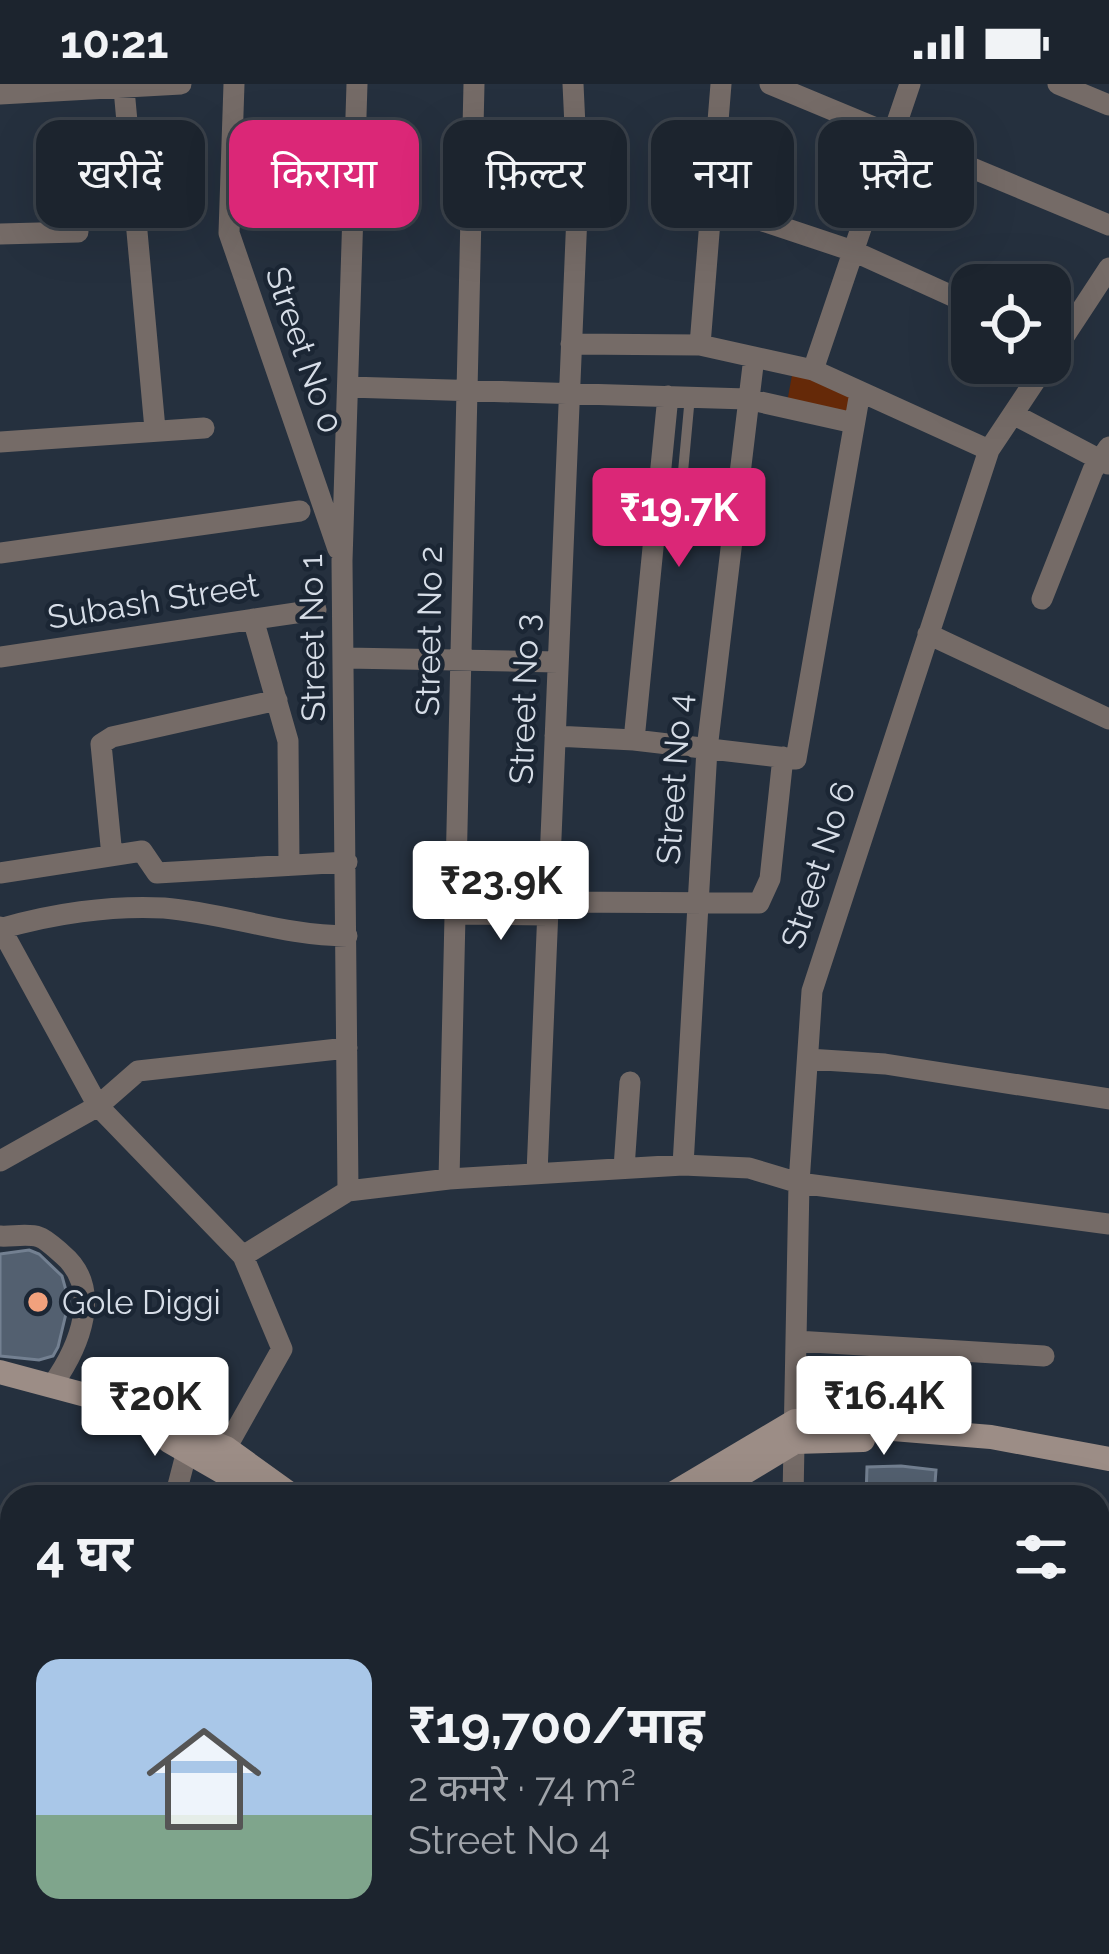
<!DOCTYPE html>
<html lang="hi">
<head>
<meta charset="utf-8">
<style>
  body { margin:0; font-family:Raleway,"Noto Sans Devanagari",sans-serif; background:#29303a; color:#f1f3f6; height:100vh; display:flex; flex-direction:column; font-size:45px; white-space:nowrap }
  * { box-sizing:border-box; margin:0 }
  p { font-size:39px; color:#a0a4aa }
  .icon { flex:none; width:66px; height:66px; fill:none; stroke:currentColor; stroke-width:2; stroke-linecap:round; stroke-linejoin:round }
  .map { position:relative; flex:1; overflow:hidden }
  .panel { position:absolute; left:0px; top:1401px; width:1110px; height:471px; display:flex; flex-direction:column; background:#1c242e; border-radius:36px 36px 0 0; box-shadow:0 12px 48px #0002,0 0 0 3px #3a414a }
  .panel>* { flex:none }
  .hud { position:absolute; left:36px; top:36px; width:1038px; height:108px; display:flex; gap:24px }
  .tools { position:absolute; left:951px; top:180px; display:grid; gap:24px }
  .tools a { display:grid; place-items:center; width:120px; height:120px; border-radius:24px; background:#1c242e; box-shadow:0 12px 48px #0002,0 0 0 3px #3a414a; font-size:60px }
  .price { position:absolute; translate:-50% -102px; padding:0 27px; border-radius:12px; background:#fff; color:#222; font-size:39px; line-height:78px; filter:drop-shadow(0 3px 6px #0008) }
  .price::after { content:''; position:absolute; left:50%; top:72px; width:36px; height:27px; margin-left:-18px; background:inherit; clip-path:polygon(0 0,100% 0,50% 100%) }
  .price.active { background:#db2777; color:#fff }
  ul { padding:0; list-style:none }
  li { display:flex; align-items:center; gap:36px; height:300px; padding:0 36px }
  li+li { border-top:3px solid #3a414a }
  li span { display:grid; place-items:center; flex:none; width:336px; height:240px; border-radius:24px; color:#555 }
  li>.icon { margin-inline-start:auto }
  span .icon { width:144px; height:144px; fill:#fffc; stroke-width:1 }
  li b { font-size:51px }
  h2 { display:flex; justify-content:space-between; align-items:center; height:144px; padding:0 36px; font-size:51px }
  .tag { padding:0 42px; border-radius:24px; background:#1c242e; box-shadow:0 12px 48px #0002,0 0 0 3px #3a414a; font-size:42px; line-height:108px }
  .tag.active { background:#db2777; color:#fff }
  .status { display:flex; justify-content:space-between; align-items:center; height:84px; padding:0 60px; background:#1c242e; direction:ltr }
  .status svg { height:33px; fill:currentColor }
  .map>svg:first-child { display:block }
  .green { fill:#652908 }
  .building { fill:#536070; stroke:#738091; stroke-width:3 }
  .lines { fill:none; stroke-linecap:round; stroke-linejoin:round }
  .service { stroke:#756b67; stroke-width:10 }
  .minor { stroke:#756b67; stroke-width:21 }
  .tertiary { stroke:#756b67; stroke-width:24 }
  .secondary { stroke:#9c8d86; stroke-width:24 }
  .poi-dot { fill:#f1a17d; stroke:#1b2634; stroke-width:4.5 }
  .labels { text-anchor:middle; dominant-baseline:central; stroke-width:9; stroke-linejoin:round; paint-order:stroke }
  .street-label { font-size:33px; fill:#d6dde7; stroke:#1b2634 }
  .poi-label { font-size:33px; fill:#d6dde7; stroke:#1b2634; text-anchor:start }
</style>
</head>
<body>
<div class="status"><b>10:21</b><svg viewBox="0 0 49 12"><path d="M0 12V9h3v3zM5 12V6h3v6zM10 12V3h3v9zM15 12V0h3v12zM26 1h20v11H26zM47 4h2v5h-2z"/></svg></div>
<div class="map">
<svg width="1109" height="1870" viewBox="0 0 1109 1870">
  <rect width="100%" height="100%" fill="#25303e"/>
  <!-- green -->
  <path class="green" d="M794,280L860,308L854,339L786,324Z"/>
  <!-- building -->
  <path class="building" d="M29,1166L39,1170L62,1192L69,1217L58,1263L53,1272L39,1276L0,1272V1170Z
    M831,1274L864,1276L873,1327L831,1323Z
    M901,1382L936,1386L934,1413H866L867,1383Z"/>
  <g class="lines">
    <!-- service -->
    <path class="service" d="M678,442L690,312"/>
    <!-- minor -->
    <path class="minor" d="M234,0L229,149L338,465
      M770,0L1109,141
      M910,0L813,286L989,366
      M1058,0L1109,21
      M124,5L155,345
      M0,10L181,0
      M712,120L853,167L972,221
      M0,150L78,148
      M571,260L700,261L721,0
      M700,261L813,286
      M1050,274L1109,184
      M348,303L747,315L854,339
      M1013,330L1108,380
      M0,358L204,344
      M0,469L300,427
      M1042,515L1093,386L1109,363
      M253,535L288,657L289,781
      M928,550L1109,635
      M0,573L316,526
      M346,574L558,578
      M555,652L634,656L796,675L860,308
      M634,656L668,312
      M112,772L101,660L112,653L277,616
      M0,789L142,767L157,789L347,778
      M548,818L759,819L770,795L783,673
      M455,830L548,831
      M0,843L98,1022L138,987L347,964
      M0,845C51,830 110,821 164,824C226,829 284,852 347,852
      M808,975L885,980L1109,1015
      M0,1077L98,1022L243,1172L282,1265L226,1364
      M683,1081L707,665L754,273
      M624,1084L630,998
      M537,1089L578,106L573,0
      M449,1095L474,0
      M348,1107L342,477L357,0
      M0,1152C11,1153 28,1149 39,1153C46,1155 56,1165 62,1170C104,1205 79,1263 53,1300
      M243,1172L348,1107L449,1095L683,1081L749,1084L799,1099L1109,1140
      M796,1257L1044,1272
      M175,1413L191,1351
      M793,1413L799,1099L812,907L989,366L1047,279
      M1098,1601L1109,1603
      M0,1633L12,1634
      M0,1739L12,1740
      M1098,1831L1109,1694
      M0,1843L12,1844
      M283,1860L488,1870
      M938,1860L951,1870
      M1095,1864L1109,1870
      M107,1870L109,1860"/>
    <!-- tertiary -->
    <path class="tertiary" d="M551,1860L558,1870"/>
    <!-- secondary -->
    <path class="secondary" d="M0,1288L119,1320L226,1364L294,1413
      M169,1357L266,1413
      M667,1413L795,1337L991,1353L1109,1375
      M704,1413L795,1358L863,1356"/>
  </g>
  <!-- markers -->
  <circle class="poi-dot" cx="38" cy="1218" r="12"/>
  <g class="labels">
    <!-- street labels -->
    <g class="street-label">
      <text transform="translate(304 266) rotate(71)">Street No 0</text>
      <text transform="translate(153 517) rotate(-9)">Subash Street</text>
      <text transform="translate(429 547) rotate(-89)">Street No 2</text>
      <text transform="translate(312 554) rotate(-91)">Street No 1</text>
      <text transform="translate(524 615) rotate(-88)">Street No 3</text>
      <text transform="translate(674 695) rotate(-86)">Street No 4</text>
      <text transform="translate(818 781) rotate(-72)">Street No 6</text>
    </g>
    <!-- poi labels -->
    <g class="poi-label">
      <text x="62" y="1218">Gole Diggi</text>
    </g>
  </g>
</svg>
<div class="tools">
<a><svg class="icon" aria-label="locate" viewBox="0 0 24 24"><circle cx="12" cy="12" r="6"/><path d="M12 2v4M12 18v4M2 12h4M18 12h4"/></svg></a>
</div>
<b class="price active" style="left:679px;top:486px">₹19.7K</b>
<b class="price" style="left:501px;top:859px">₹23.9K</b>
<b class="price" style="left:884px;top:1374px">₹16.4K</b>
<b class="price" style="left:155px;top:1375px">₹20K</b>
<div class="hud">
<a class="tag">खरीदें</a>
<a class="tag active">किराया</a>
<a class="tag">फ़िल्टर</a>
<a class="tag">नया</a>
<a class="tag">फ़्लैट</a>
</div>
<section class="panel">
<h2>4 घर<svg class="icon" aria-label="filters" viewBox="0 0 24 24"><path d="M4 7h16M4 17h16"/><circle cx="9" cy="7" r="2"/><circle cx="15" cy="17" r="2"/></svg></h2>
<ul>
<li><span style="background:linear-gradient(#a9c7e8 65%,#7fa58c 0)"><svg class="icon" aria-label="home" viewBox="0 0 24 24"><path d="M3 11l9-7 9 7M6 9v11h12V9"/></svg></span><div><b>₹19,700/माह</b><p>2 कमरे · 74 m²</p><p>Street No 4</p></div></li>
</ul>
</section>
</div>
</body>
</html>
